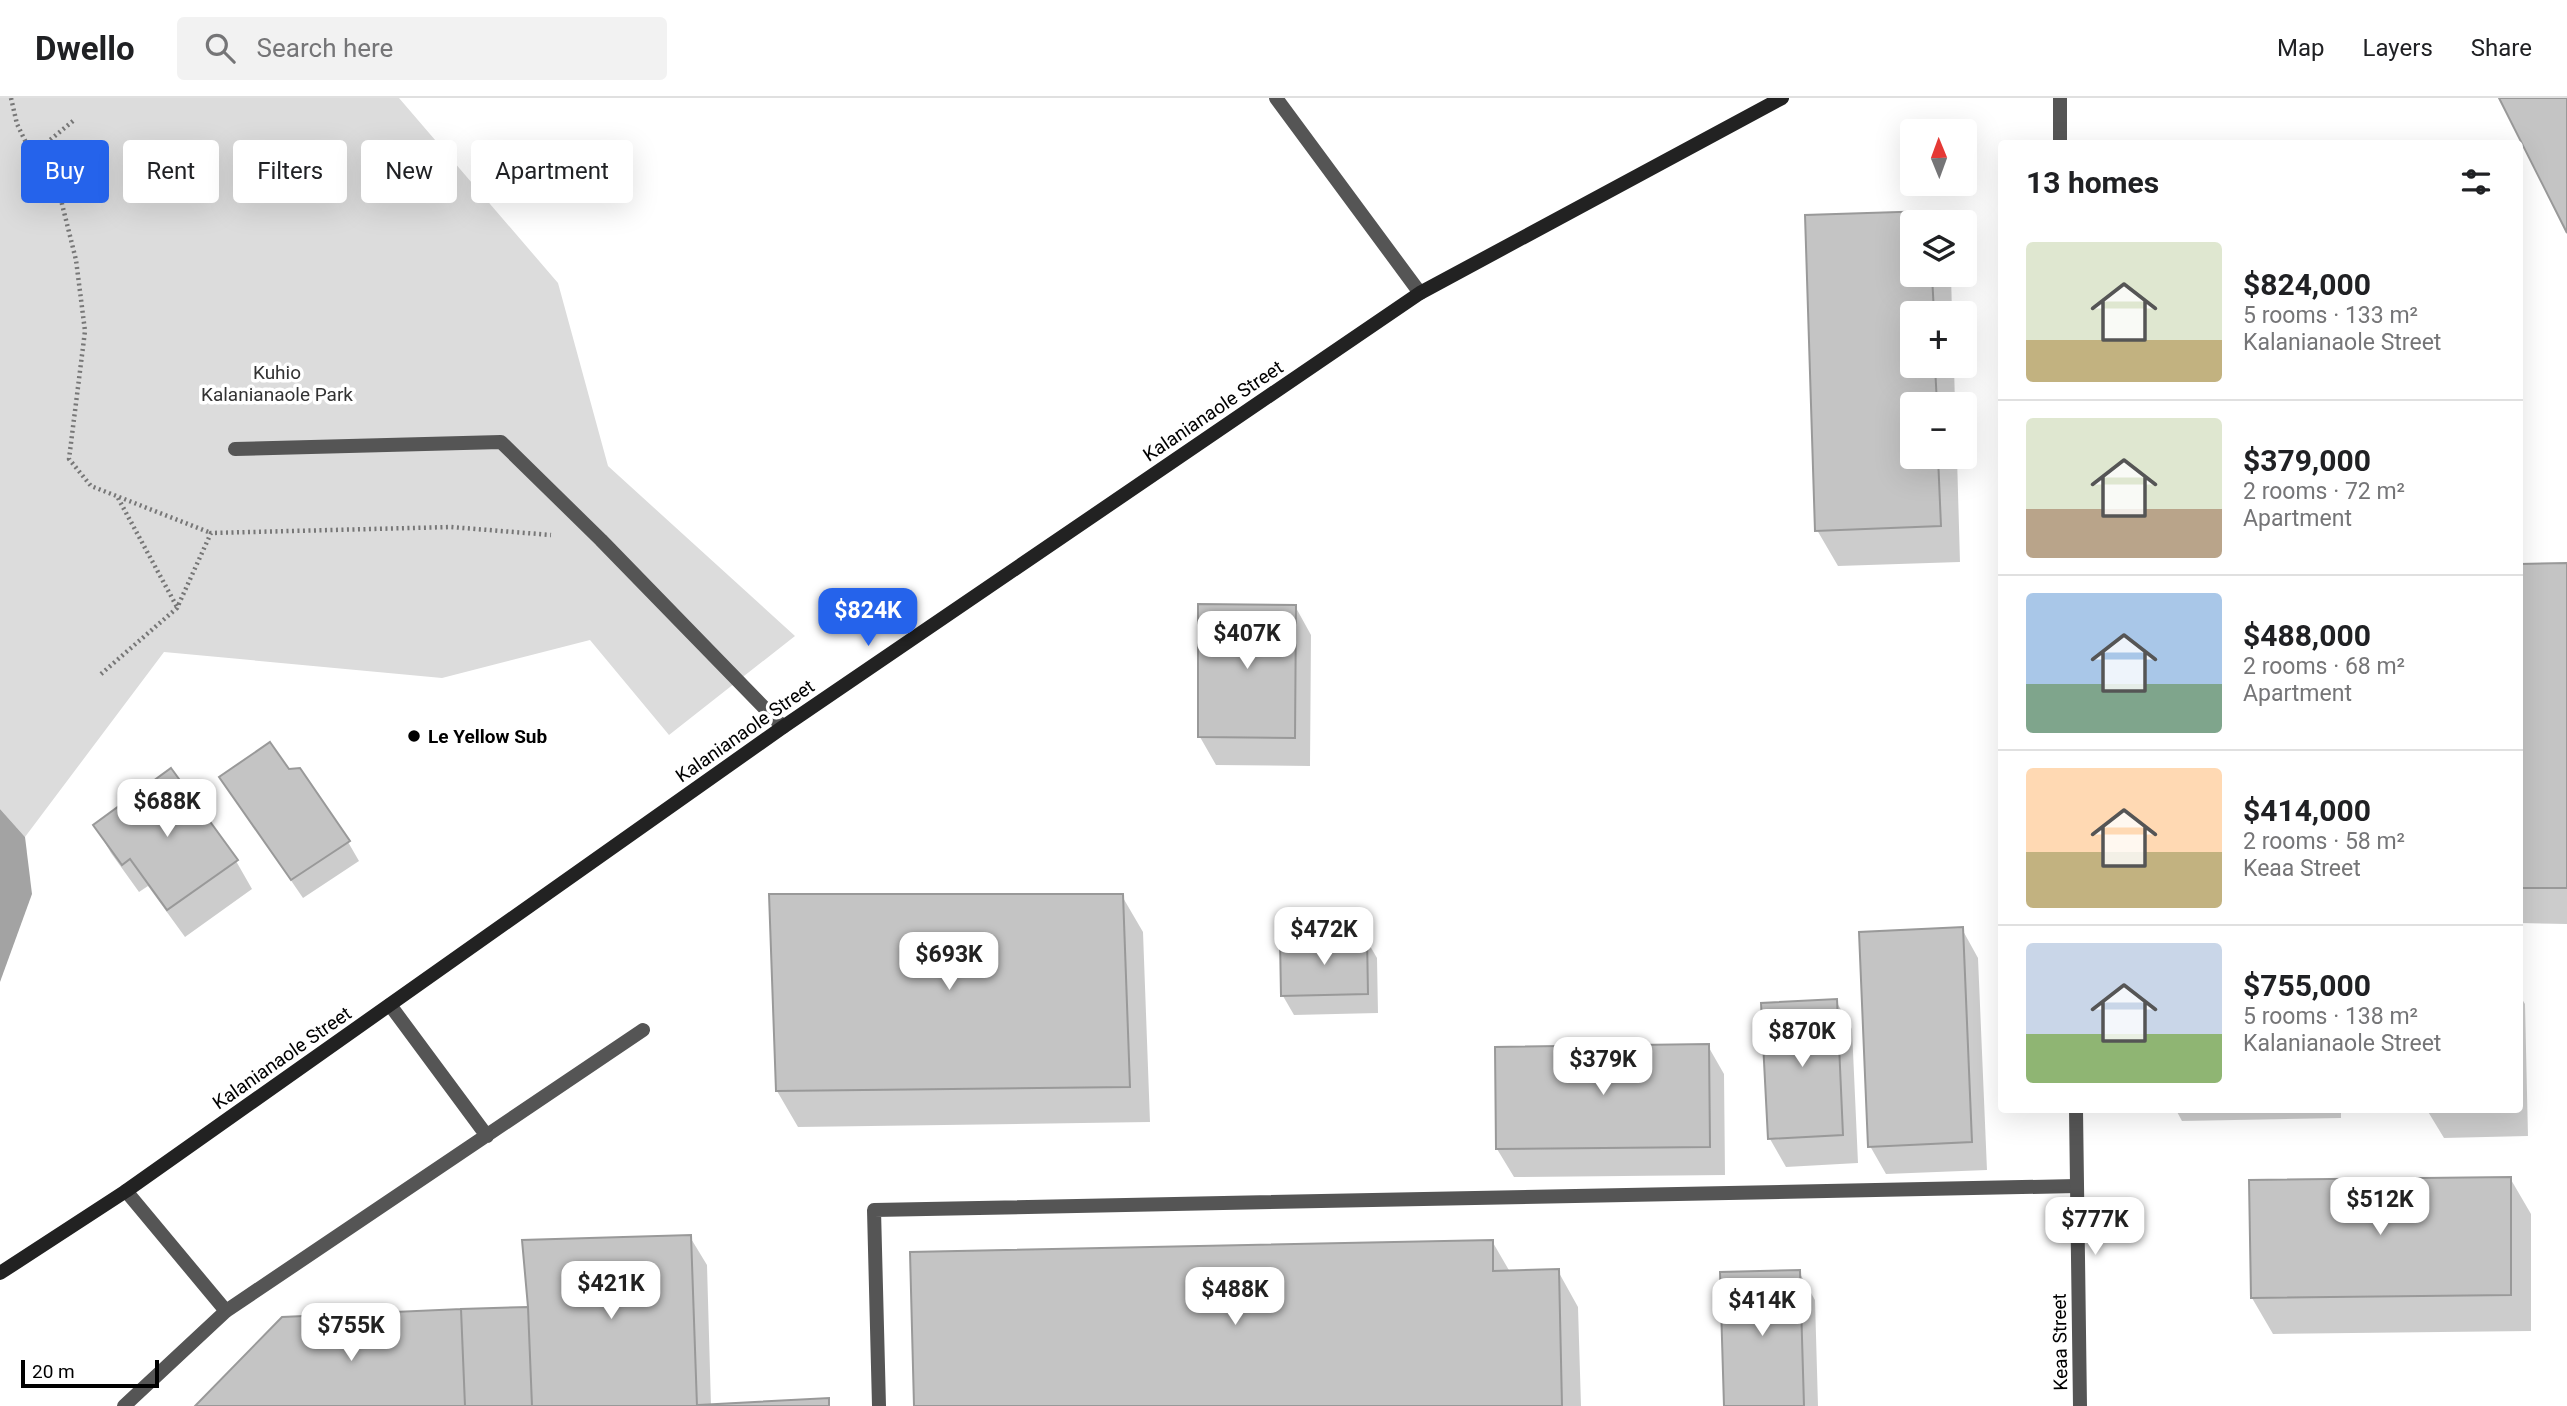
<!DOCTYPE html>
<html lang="en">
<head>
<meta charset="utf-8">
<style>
  body { margin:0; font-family:Roboto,sans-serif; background:#f2f2f2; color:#202124; height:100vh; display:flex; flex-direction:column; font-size:26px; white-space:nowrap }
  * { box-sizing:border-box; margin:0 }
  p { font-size:23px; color:#757577 }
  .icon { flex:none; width:38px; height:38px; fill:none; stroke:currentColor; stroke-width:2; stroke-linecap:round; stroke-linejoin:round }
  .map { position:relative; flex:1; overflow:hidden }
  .panel { position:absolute; left:1998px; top:42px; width:525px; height:973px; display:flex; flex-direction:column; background:#fff; border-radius:7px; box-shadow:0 7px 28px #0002 }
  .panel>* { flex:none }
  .guide { position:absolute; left:21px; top:42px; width:665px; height:63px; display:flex; gap:14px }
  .needle { width:46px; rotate:359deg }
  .controls { position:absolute; left:1900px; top:21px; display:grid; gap:14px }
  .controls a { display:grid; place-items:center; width:77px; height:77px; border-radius:7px; background:#fff; box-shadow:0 7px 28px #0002; font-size:35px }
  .scale { position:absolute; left:21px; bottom:18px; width:138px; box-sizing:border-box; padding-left:7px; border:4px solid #000; border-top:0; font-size:19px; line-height:24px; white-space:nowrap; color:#000; -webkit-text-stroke:5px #fff; paint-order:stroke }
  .price { position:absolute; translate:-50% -60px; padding:0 16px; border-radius:14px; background:#fff; color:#222; font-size:23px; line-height:46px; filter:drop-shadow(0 2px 4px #0008) }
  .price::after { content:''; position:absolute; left:50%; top:42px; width:21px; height:16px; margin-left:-10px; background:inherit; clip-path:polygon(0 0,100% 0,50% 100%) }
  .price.active { background:#2563eb; color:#fff }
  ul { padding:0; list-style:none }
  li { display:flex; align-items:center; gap:21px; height:175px; padding:0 28px }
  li+li { border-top:2px solid #e0e0e0 }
  li span { display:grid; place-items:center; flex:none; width:196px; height:140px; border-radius:7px; color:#555 }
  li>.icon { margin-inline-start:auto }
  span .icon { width:84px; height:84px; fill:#fffc; stroke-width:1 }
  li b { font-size:30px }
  h2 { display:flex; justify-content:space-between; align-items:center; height:84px; padding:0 28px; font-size:30px }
  .chip { padding:0 24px; border-radius:7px; background:#fff; box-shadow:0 7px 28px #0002; font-size:24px; line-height:63px }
  .chip.active { background:#2563eb; color:#fff }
  header { display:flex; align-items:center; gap:42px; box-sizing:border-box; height:98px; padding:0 35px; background:#fff; border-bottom:2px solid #e0e0e0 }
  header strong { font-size:33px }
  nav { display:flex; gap:38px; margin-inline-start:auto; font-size:24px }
  .search { width:490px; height:63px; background:#f2f2f2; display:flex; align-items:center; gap:18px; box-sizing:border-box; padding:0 24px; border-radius:7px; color:#757577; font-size:26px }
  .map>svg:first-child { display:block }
  .green { fill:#dcdcdc }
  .water { fill:#a3a3a3 }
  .shadow { fill:#0003 }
  .building { fill:#c4c4c4; stroke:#999; stroke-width:2 }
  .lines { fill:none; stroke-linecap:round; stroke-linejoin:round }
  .path { stroke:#777; stroke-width:4.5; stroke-dasharray:2 3.5; stroke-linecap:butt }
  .service { stroke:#555; stroke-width:14 }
  .minor { stroke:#555; stroke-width:14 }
  .secondary { stroke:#222; stroke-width:14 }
  .poi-dot { fill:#000; stroke:#fff; stroke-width:2.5 }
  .labels { text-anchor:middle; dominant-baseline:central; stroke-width:7; stroke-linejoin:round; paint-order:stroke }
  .park-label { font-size:19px; fill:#333; stroke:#fff }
  .street-label { font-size:19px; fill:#000; stroke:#fff }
  .poi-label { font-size:19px; font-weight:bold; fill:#000; stroke:#fff; text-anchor:start }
</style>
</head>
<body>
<header>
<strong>Dwello</strong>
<div class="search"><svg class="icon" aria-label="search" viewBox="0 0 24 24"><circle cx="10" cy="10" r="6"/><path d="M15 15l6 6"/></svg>Search here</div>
<nav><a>Map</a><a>Layers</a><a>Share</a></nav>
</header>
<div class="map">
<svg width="2567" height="1308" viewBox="0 0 2567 1308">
  <rect width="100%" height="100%" fill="#fff"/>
  <!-- green -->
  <path class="green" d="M0,0H399L558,185L608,368L795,538L669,637L590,542L442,580L164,554L25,739L0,711Z"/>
  <!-- water -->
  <path class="water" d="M0,711L25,739L32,796L0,884Z"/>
  <!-- shadow -->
  <path class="shadow" d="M1929,115L1935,124H1913V177H1951L1952,215H1913V268H1954L1955,306H1913V359H1957L1960,464L1838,468L1817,432L1807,119Z
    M2520,467H2567V826L2520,825Z
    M1295,508L1311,537L1310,668L1216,667L1200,639Z
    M288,673L348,744L359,763L303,800L233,698Z
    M95,727L236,763L252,791L185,839L148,788L139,794L111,755Z
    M1122,798L1143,834L1150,1024L798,1029L777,993Z
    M1962,831L1978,860L1987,1072L1886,1076L1870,1048Z
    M1366,841L1377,860L1378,915L1294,917L1283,898Z
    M2520,898L2525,906L2528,1038L2444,1040L2427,1012H2520Z
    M1836,903L1852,931L1858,1065L1786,1069L1770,1041Z
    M1708,948L1724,976L1725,1077L1514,1079L1497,1051Z
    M2176,1012H2341V1020L2182,1023Z
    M2510,1080L2531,1116V1233L2273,1236L2252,1200Z
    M690,1139L707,1167L711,1308H197L530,1211Z
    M1492,1143L1510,1174L1558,1173L1578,1209L1581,1308H915Z
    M1799,1174L1815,1202L1818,1308H1726Z"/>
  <!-- building -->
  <path class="building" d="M2499,0H2567V135Z
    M1930,113V124H1913V177H1932L1934,215H1913V268H1935L1937,306H1913V359H1938L1941,428L1815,433L1805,117Z
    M2567,465V790H2520V466Z
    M1198,506L1296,507L1295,640L1198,639Z
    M270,644L289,671L300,670L350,743L291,782L219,679Z
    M171,670L238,762L167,812L130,761L122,767L93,727Z
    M769,796H1123L1130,989L776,993Z
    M1963,829L1972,1044L1868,1049L1859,834Z
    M1367,839L1368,896L1281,898L1280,842Z
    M1837,901L1843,1037L1768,1041L1761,905Z
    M1709,946L1710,1049L1496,1051L1495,949Z
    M2511,1079V1197L2251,1200L2249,1082Z
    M691,1137L697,1308H532L528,1209L522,1142Z
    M1493,1142V1173L1559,1171L1562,1308H914L910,1154Z
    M1800,1172L1804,1308H1724L1720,1174Z
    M528,1209L532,1308H465L461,1211Z
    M461,1211L465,1308H195L282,1219Z
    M829,1300V1308H699V1307Z"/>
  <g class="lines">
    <!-- path -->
    <path class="path" d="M11,0L17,26L32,57
      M73,23L32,57L60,98L76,162L85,233L69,361L91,388L211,435
      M118,400L177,509
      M101,576L177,510L211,435L451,429L551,437"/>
    <!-- service -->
    <path class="service" d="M1276,0L1420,195
      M235,351L501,344L601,442L783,629
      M390,907L487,1038
      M126,1093L226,1213
      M124,1308L226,1213L643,932
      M879,1308L874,1112L2077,1088"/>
    <!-- minor -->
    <path class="minor" d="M2060,0V46
      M2076,1012L2080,1308"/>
    <!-- secondary -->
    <path class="secondary" d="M0,1175L126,1093L783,629L1420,195L1782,0"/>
  </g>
  <!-- markers -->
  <circle class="poi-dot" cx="414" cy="638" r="7"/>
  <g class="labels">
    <!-- park labels -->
    <g class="park-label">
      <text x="277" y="274">Kuhio<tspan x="277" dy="22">Kalanianaole Park</tspan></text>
    </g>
    <!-- street labels -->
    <g class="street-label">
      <text transform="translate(1213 313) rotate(-34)">Kalanianaole Street</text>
      <text transform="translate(745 633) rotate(-35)">Kalanianaole Street</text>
      <text transform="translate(282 960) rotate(-35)">Kalanianaole Street</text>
      <text transform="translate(2060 1244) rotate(-91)">Keaa Street</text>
    </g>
    <!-- poi labels -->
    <g class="poi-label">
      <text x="428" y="638">Le Yellow Sub</text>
    </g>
  </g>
</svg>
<div class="controls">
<a><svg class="needle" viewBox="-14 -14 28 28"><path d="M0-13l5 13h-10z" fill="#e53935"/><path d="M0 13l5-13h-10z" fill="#757577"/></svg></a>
<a><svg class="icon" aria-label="layers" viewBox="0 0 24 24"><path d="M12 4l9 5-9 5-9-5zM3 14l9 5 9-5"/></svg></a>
<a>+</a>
<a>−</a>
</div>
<div class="scale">20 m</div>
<b class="price active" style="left:868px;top:550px">$824K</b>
<b class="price" style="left:1247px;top:573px">$407K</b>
<b class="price" style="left:167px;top:741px">$688K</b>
<b class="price" style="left:1324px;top:869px">$472K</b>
<b class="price" style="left:949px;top:894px">$693K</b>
<b class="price" style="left:1802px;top:971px">$870K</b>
<b class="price" style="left:1603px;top:999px">$379K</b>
<b class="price" style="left:2380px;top:1139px">$512K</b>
<b class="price" style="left:2095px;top:1159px">$777K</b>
<b class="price" style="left:611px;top:1223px">$421K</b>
<b class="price" style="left:1235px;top:1229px">$488K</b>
<b class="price" style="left:1762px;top:1240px">$414K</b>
<b class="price" style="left:351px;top:1265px">$755K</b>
<div class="guide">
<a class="chip active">Buy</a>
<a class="chip">Rent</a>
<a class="chip">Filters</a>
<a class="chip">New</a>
<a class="chip">Apartment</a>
</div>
<section class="panel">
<h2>13 homes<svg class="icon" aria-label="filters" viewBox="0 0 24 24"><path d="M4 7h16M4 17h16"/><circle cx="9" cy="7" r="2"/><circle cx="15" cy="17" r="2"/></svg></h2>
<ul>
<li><span style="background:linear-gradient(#dfe7d0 70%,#c2b280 0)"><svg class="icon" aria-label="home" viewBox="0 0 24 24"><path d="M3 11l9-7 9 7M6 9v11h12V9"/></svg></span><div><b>$824,000</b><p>5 rooms · 133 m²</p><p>Kalanianaole Street</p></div></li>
<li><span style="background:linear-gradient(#dfe7d0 65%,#b9a48a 0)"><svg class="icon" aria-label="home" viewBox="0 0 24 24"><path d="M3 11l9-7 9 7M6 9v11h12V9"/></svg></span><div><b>$379,000</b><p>2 rooms · 72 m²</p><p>Apartment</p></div></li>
<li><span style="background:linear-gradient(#a9c7e8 65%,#7fa58c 0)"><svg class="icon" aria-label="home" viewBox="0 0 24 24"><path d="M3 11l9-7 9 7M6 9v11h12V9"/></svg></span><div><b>$488,000</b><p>2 rooms · 68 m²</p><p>Apartment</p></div></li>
<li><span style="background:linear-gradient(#ffd9b3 60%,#c2b280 0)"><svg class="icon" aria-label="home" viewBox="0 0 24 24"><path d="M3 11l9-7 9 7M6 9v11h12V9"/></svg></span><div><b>$414,000</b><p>2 rooms · 58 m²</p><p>Keaa Street</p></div></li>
<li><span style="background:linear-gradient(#c9d6e8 65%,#8fb573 0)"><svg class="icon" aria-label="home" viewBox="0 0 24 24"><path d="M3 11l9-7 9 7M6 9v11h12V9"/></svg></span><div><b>$755,000</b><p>5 rooms · 138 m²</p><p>Kalanianaole Street</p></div></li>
</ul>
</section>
</div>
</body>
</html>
